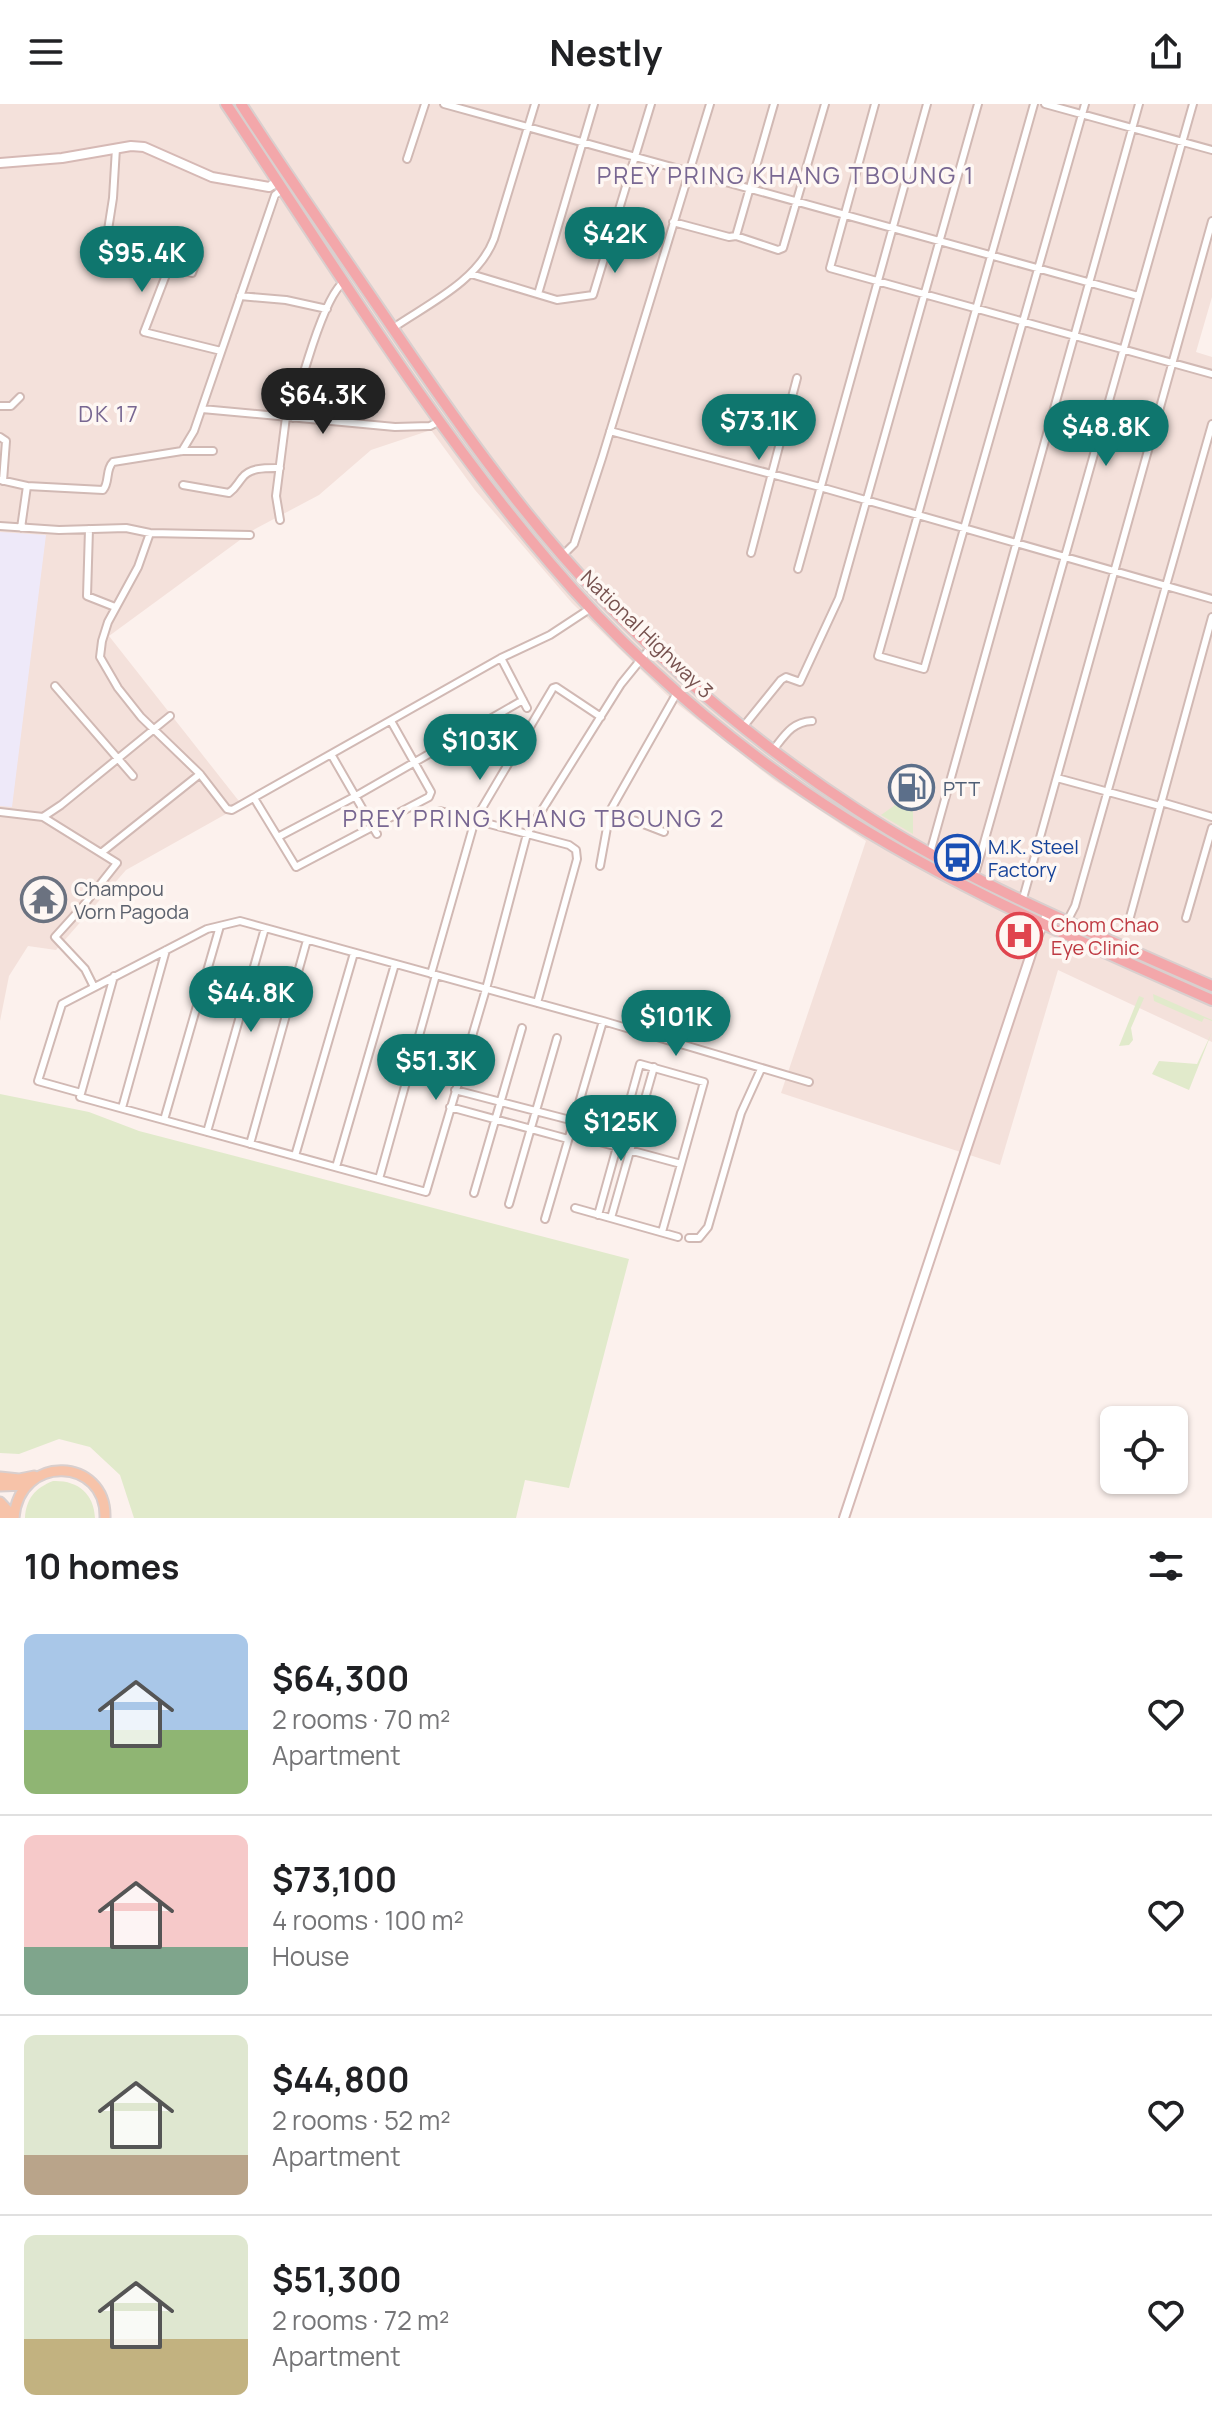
<!DOCTYPE html>
<html lang="en">
<head>
<meta charset="utf-8">
<style>
  body { margin:0; font-family:Manrope,sans-serif; background:#f6f6f6; color:#202124; height:100vh; display:flex; flex-direction:column; font-size:30px; white-space:nowrap }
  * { box-sizing:border-box; margin:0 }
  p { font-size:26px; color:#757577 }
  .icon { flex:none; width:44px; height:44px; fill:none; stroke:currentColor; stroke-width:2; stroke-linecap:round; stroke-linejoin:round }
  .map { position:relative; height:1414px; overflow:hidden }
  .panel { display:flex; flex-direction:column; background:#fff; flex:1 }
  .panel>* { flex:none }
  .buttons { position:absolute; left:1100px; top:1302px; display:grid; gap:16px }
  .buttons a { display:grid; place-items:center; width:88px; height:88px; border-radius:12px; background:#fff; box-shadow:0 2px 6px #0004; font-size:40px }
  .price { position:absolute; translate:-50% -68px; padding:0 18px; border-radius:28px; background:#0f766e; color:#fff; font-size:26px; line-height:52px; filter:drop-shadow(0 2px 4px #0008) }
  .price::after { content:''; position:absolute; left:50%; top:48px; width:24px; height:18px; margin-left:-12px; background:inherit; clip-path:polygon(0 0,100% 0,50% 100%) }
  .price.on { background:#222; color:#fff }
  ul { padding:0; list-style:none }
  li { display:flex; align-items:center; gap:24px; height:200px; padding:0 24px }
  li+li { border-top:2px solid #e0e0e0 }
  li span { display:grid; place-items:center; flex:none; width:224px; height:160px; border-radius:12px; color:#555 }
  li>.icon { margin-inline-start:auto }
  span .icon { width:96px; height:96px; fill:#fffc; stroke-width:1 }
  li b { font-size:34px }
  h2 { display:flex; justify-content:space-between; align-items:center; height:96px; padding:0 24px; font-size:34px }
  header { display:flex; justify-content:space-between; align-items:center; height:104px; padding:0 24px; background:#fff; font-size:36px; font-weight:700 }
  .map>svg:first-child { display:block }
  .residential { fill:#f4e1db }
  .education { fill:#eee9f9 }
  .green { fill:#e1eacb }
  .lines { fill:none; stroke-linecap:round; stroke-linejoin:round }
  .street-casing { stroke:#d1b9b4; stroke-width:10 }
  .secondary-casing { stroke:#d6b9b5; stroke-width:12 }
  .primary-casing { stroke:#d9cfce; stroke-width:13 }
  .highway-casing { stroke:#d9cfce; stroke-width:14 }
  .street { stroke:#fff; stroke-width:6 }
  .secondary { stroke:#fff; stroke-width:8 }
  .primary { stroke:#f7c3a9; stroke-width:9 }
  .highway { stroke:#f3a7aa; stroke-width:10 }
  .labels { text-anchor:middle; dominant-baseline:central; stroke-width:7; stroke-linejoin:round; paint-order:stroke }
  .street-label { font-size:20px; fill:#77524f; stroke:#fef7f3 }
  .service-label { font-size:20px; fill:#4e5e75; stroke:#fef7f3; text-anchor:start }
  .transit-label { font-size:20px; fill:#164399; stroke:#fef7f3; text-anchor:start }
  .worship-label { font-size:20px; fill:#5b616d; stroke:#fef7f3; text-anchor:start }
  .health-label { font-size:20px; fill:#be3a42; stroke:#fef7f3; text-anchor:start }
  .neighbourhood-label { font-size:22px; letter-spacing:2px; fill:#786792; stroke:#fef7f3 }
  .quarter-label { font-size:24px; letter-spacing:2px; fill:#786792; stroke:#fef7f3 }
</style>
</head>
<body>
<header><svg class="icon" aria-label="menu" viewBox="0 0 24 24"><path d="M4 6h16M4 12h16M4 18h16"/></svg>Nestly<svg class="icon" aria-label="share" viewBox="0 0 24 24"><path d="M12 15V3M7 8l5-5 5 5M5 13v7h14v-7"/></svg></header>
<div class="map">
<svg width="1212" height="1414" viewBox="0 0 1212 1414">
  <rect width="100%" height="100%" fill="#fcf1ed"/>
  <!-- residential -->
  <path class="residential" d="M0,0H1212V193L1196,248L1212,253V938L1058,866L1000,1061L781,989L866,737L774,676L671,595L572,499L475,386L431,326L371,346L319,391L255,425L109,532L242,701L126,766L56,846L28,842L9,872L0,917Z"/>
  <!-- education -->
  <path class="education" d="M0,428L46,431L12,703L0,702Z"/>
  <!-- green -->
  <path class="green" d="M898,699L913,704V730L881,711Z
    M1153,890L1212,916V917L1204,914L1202,918L1154,897Z
    M1139,892L1144,894L1131,924L1133,936L1129,941L1119,942Z
    M1212,928L1189,986L1152,970L1159,957L1197,960Z
    M0,990L89,1008L139,1027L629,1155L569,1384L525,1376L516,1414H134L120,1371L90,1343L59,1335L19,1350L0,1349Z
    M53,1377C77,1376 94,1389 95,1414H25C26,1395 35,1384 53,1377Z"/>
  <g class="lines">
    <defs>
      <path id="street" d="M444,0L1138,192
        M875,0L830,164L1212,270
        M1034,0L878,552L924,565L1085,0
        M1045,0L1212,46
        M407,55L425,0
        M673,118L729,133L736,132L774,0
        M736,132L778,146L783,144L825,0
        M108,138L148,157L192,169L199,151
        M103,158L113,94L116,44
        M169,163L144,228L221,247
        M471,170L557,196L593,191L651,0
        M538,190L594,0
        M240,192L286,196L327,205
        M393,224C428,200 478,177 494,135L535,0
        M0,302H11L20,293
        M202,305L395,323L430,322L440,317
        M293,314C297,288 324,191 344,178
        M610,327L820,383L1212,495
        M0,333L6,337L3,377
        M182,347L194,327L275,91L282,86
        M0,376L27,382
        M183,381L229,389C236,384 237,380 242,374C250,363 267,364 280,364
        M280,416L276,392L286,313
        M0,422L59,426L126,424L150,429L250,431
        M21,424L27,382L103,386C110,378 105,366 113,358L182,347H213
        M89,425L87,492L115,503
        M150,429L138,463L108,518L102,537L100,553L118,584L141,613L200,670
        M751,449L797,274
        M563,451L574,440L602,354L710,0
        M798,465L927,0
        M501,554L527,604
        M55,582L133,672
        M743,623L781,576L786,573L800,578L839,494L978,0
        M773,646C785,631 792,618 812,617
        M331,650L377,730
        M1057,674L1160,702
        M254,694L296,763L429,693L431,688L391,617
        M1161,698L1212,713
        M440,707L569,741L576,746L577,755L537,899
        M610,707L664,728
        M0,708L43,713L61,701L170,612
        M43,713L117,759L83,802L55,833L85,865L94,883
        M278,733L354,693L523,596
        M101,749L200,670L227,705L232,706L501,554L550,531L591,504
        M930,749L1139,0
        M600,762L610,707L678,587
        M974,774L1193,0
        M1022,798L1212,117
        M1130,813L1212,513
        M1186,814L1212,724
        M1061,829L1075,802L1212,320
        M431,870L475,716L553,584L556,583L601,613
        M114,872L80,993L426,1088L486,885L527,730L621,580L651,543
        M455,986L574,1017
        M81,989L38,977L62,900L207,825L240,817L603,917L809,978
        M450,1003L568,1035
        M122,1004L166,846
        M164,1016L220,822
        M207,1028L265,824
        M570,1030L681,1060
        M250,1040L307,836
        M295,1052L354,849
        M336,1063L395,860
        M379,1075L436,871
        M474,1089L522,924
        M509,1100L557,934
        M575,1104L678,1133
        M598,1111L640,960L704,978L662,1128
        M611,1114L654,963
        M545,1115L603,917
        M689,1134H699L708,1123L741,1009L761,965"/>
      <path id="secondary" d="M0,59L62,54L131,42L144,43L212,73L269,83L277,78
        M844,1414L1036,835L1048,809"/>
      <path id="primary" d="M0,1373L19,1375L34,1372
        M0,1382L26,1381
        M0,1398L14,1413
        M0,1409L5,1414
        M14,1414C19,1349 107,1353 105,1414"/>
      <path id="highway" d="M226,0C330,155 428,316 550,459C623,545 711,623 804,687C931,774 1072,834 1212,896
        M241,0C286,70 334,138 381,207C449,307 518,407 602,495C679,574 764,645 856,705C967,778 1091,828 1212,882"/>
    </defs>
    <!-- street casing -->
    <use href="#street" class="street-casing"/>
    <!-- secondary casing -->
    <use href="#secondary" class="secondary-casing"/>
    <!-- primary casing -->
    <use href="#primary" class="primary-casing"/>
    <!-- highway casing -->
    <use href="#highway" class="highway-casing"/>
    <!-- street -->
    <use href="#street" class="street"/>
    <!-- secondary -->
    <use href="#secondary" class="secondary"/>
    <!-- primary -->
    <use href="#primary" class="primary"/>
    <!-- highway -->
    <use href="#highway" class="highway"/>
  </g>
  <!-- icons -->
  <defs>
    <symbol id="fuel-ring" viewBox="-11 -11 22 22"><circle r="9.5" fill="#fef7f3" stroke="#5c6f8a" stroke-width="1.5"/><path d="M-5.5-6h7V0h2V4h1.3V-2.5L3-4.5l.8-.8L6-3V5H2.5V1h-1V6h-7ZM-4.2-4.7v3.2H.2V-4.7Z" fill="#5c6f8a"/></symbol>
    <symbol id="bus-ring" viewBox="-11 -11 22 22"><circle r="9.5" fill="#fef7f3" stroke="#1a4fb4" stroke-width="1.5"/><path d="M-5-6H5V4H4V6H2V4H-2V6H-4V4H-5ZM-3.5-4V0h7V-4ZM-3.5 1.2v1.5H-2V1.2ZM2 1.2v1.5H3.5V1.2Z" fill="#1a4fb4"/></symbol>
    <symbol id="temple-ring" viewBox="-11 -11 22 22"><circle r="9.5" fill="#fef7f3" stroke="#6b7280" stroke-width="1.5"/><path d="M0-6L5-2H3V0L6.5 2.5H4V6H1.5V3h-3V6H-4V2.5H-6.5L-3 0V-2H-5Z" fill="#6b7280"/></symbol>
    <symbol id="hospital-ring" viewBox="-11 -11 22 22"><circle r="9.5" fill="#fef7f3" stroke="#e0444e" stroke-width="1.5"/><path d="M-5-5h3v3.5h4V-5h3V5h-3V1.5h-4V5h-3Z" fill="#e0444e"/></symbol>
  </defs>
  <g fill-rule="evenodd">
    <use href="#fuel-ring" x="886" y="658" width="51" height="51"/>
    <use href="#bus-ring" x="932" y="728" width="51" height="51"/>
    <use href="#temple-ring" x="18" y="770" width="51" height="51"/>
    <use href="#hospital-ring" x="994" y="806" width="51" height="51"/>
  </g>
  <g class="labels">
    <!-- street labels -->
    <g class="street-label">
      <text transform="translate(647 530) rotate(44)">National Highway 3</text>
    </g>
    <!-- service labels -->
    <g class="service-label">
      <text x="943" y="684">PTT</text>
    </g>
    <!-- transit labels -->
    <g class="transit-label">
      <text x="988" y="742">M.K. Steel<tspan x="988" dy="23">Factory</tspan></text>
    </g>
    <!-- worship labels -->
    <g class="worship-label">
      <text x="74" y="784">Champou<tspan x="74" dy="23">Vorn Pagoda</tspan></text>
    </g>
    <!-- health labels -->
    <g class="health-label">
      <text x="1051" y="820">Chom Chao<tspan x="1051" dy="23">Eye Clinic</tspan></text>
    </g>
    <!-- neighbourhood labels -->
    <g class="neighbourhood-label">
      <text x="109" y="310">DK 17</text>
    </g>
    <!-- quarter labels -->
    <g class="quarter-label">
      <text x="786" y="70">PREY PRING KHANG TBOUNG 1</text>
      <text x="534" y="713">PREY PRING KHANG TBOUNG 2</text>
    </g>
  </g>
</svg>
<div class="buttons">
<a><svg class="icon" aria-label="locate" viewBox="0 0 24 24"><circle cx="12" cy="12" r="6"/><path d="M12 2v4M12 18v4M2 12h4M18 12h4"/></svg></a>
</div>
<b class="price" style="left:615px;top:171px">$42K</b>
<b class="price" style="left:142px;top:190px">$95.4K</b>
<b class="price on" style="left:323px;top:332px">$64.3K</b>
<b class="price" style="left:759px;top:358px">$73.1K</b>
<b class="price" style="left:1106px;top:364px">$48.8K</b>
<b class="price" style="left:480px;top:678px">$103K</b>
<b class="price" style="left:251px;top:930px">$44.8K</b>
<b class="price" style="left:676px;top:954px">$101K</b>
<b class="price" style="left:436px;top:998px">$51.3K</b>
<b class="price" style="left:621px;top:1059px">$125K</b>
</div>
<section class="panel">
<h2>10 homes<svg class="icon" aria-label="filters" viewBox="0 0 24 24"><path d="M4 7h16M4 17h16"/><circle cx="9" cy="7" r="2"/><circle cx="15" cy="17" r="2"/></svg></h2>
<ul>
<li><span style="background:linear-gradient(#a9c7e8 60%,#8fb573 0)"><svg class="icon" aria-label="home" viewBox="0 0 24 24"><path d="M3 11l9-7 9 7M6 9v11h12V9"/></svg></span><div><b>$64,300</b><p>2 rooms · 70 m²</p><p>Apartment</p></div><svg class="icon" aria-label="heart" viewBox="0 0 24 24"><path d="M12 20l-8-8c-3-5 5-10 8-4 3-6 11-1 8 4z"/></svg></li>
<li><span style="background:linear-gradient(#f6c9c9 70%,#7fa58c 0)"><svg class="icon" aria-label="home" viewBox="0 0 24 24"><path d="M3 11l9-7 9 7M6 9v11h12V9"/></svg></span><div><b>$73,100</b><p>4 rooms · 100 m²</p><p>House</p></div><svg class="icon" aria-label="heart" viewBox="0 0 24 24"><path d="M12 20l-8-8c-3-5 5-10 8-4 3-6 11-1 8 4z"/></svg></li>
<li><span style="background:linear-gradient(#dfe7d0 75%,#b9a48a 0)"><svg class="icon" aria-label="home" viewBox="0 0 24 24"><path d="M3 11l9-7 9 7M6 9v11h12V9"/></svg></span><div><b>$44,800</b><p>2 rooms · 52 m²</p><p>Apartment</p></div><svg class="icon" aria-label="heart" viewBox="0 0 24 24"><path d="M12 20l-8-8c-3-5 5-10 8-4 3-6 11-1 8 4z"/></svg></li>
<li><span style="background:linear-gradient(#dfe7d0 65%,#c2b280 0)"><svg class="icon" aria-label="home" viewBox="0 0 24 24"><path d="M3 11l9-7 9 7M6 9v11h12V9"/></svg></span><div><b>$51,300</b><p>2 rooms · 72 m²</p><p>Apartment</p></div><svg class="icon" aria-label="heart" viewBox="0 0 24 24"><path d="M12 20l-8-8c-3-5 5-10 8-4 3-6 11-1 8 4z"/></svg></li>
</ul>
</section>
</body>
</html>
